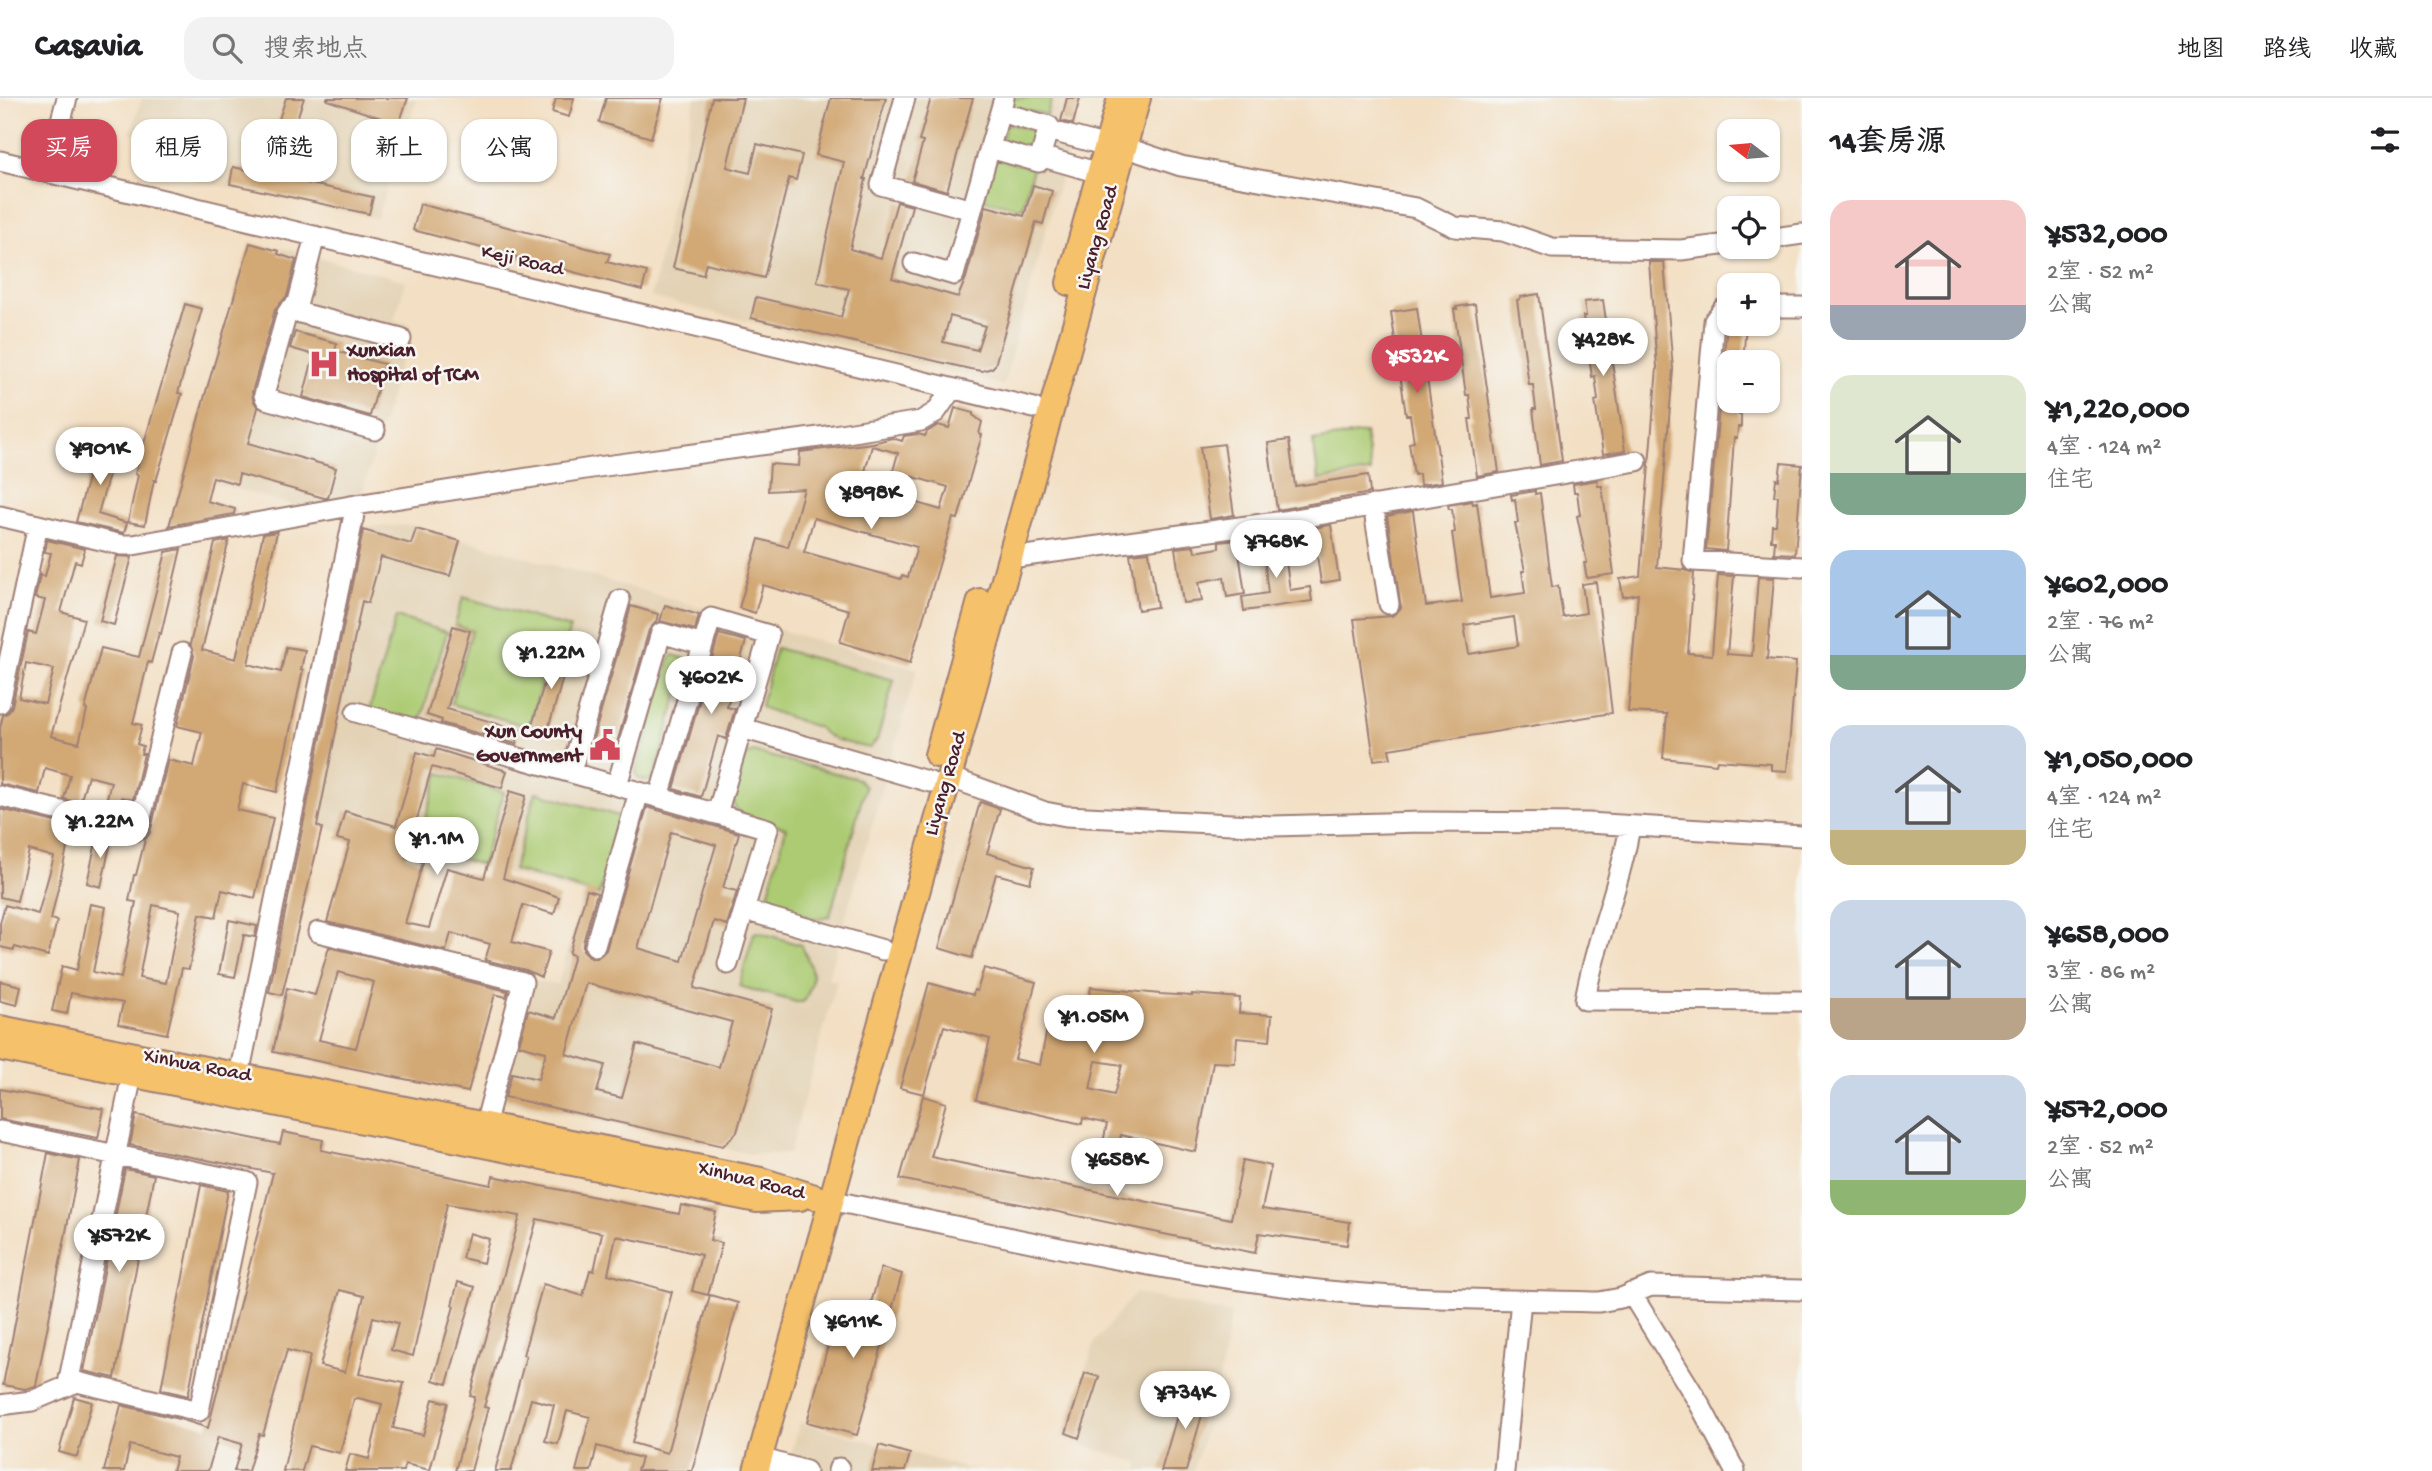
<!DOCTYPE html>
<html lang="zh">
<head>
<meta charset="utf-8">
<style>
  body { margin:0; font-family:"Gochi Hand","LXGW WenKai TC",sans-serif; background:#f2f2f2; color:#202124; height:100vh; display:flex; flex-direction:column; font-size:26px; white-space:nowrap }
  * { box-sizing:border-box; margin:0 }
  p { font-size:23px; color:#757577 }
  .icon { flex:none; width:38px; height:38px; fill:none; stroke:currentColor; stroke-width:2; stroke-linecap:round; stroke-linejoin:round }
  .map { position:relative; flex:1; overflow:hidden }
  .panel { display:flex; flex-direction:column; background:#fff; width:630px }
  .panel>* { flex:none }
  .guide { position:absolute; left:21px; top:21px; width:665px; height:63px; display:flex; gap:14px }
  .needle { width:46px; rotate:286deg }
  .buttons { position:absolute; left:1717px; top:21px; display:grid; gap:14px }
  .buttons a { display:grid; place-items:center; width:63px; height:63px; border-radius:14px; background:#fff; box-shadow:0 2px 5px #0004; font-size:35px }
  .price { position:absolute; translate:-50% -60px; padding:0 16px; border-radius:24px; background:#fff; color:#222; font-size:23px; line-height:46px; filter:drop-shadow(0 2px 4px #0008) }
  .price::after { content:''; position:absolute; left:50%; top:42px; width:21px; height:16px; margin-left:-10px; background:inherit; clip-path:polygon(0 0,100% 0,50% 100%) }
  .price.current { background:#d1495b; color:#fff }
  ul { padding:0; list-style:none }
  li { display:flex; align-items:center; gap:21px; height:175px; padding:0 28px }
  li span { display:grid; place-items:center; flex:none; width:196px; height:140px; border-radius:21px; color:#555 }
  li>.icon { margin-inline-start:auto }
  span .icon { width:84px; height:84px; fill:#fffc; stroke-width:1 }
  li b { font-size:30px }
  h2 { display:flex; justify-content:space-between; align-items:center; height:84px; padding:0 28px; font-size:30px }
  .tag { padding:0 24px; border-radius:21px; background:#fff; box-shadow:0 2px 5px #0004; font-size:24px; line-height:63px }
  .tag.current { background:#d1495b; color:#fff }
  header { display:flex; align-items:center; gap:42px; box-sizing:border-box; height:98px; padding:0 35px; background:#fff; border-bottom:2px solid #e0e0e0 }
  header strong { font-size:33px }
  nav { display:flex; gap:38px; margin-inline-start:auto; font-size:24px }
  .search { width:490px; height:63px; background:#f2f2f2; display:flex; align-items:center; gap:18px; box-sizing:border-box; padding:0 24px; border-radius:21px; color:#757577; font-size:26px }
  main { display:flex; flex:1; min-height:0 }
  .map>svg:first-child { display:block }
  .built { fill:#e3d2b4 }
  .green { fill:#accb72; stroke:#7b754e; stroke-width:2 }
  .building { fill:#d2a875; fill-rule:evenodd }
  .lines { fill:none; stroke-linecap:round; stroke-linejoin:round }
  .minor-casing { stroke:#9e7f77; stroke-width:23 }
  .major-casing { stroke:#9e7f77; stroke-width:28 }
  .minor { stroke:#fff; stroke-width:19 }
  .major { stroke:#f5c16b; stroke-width:24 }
  .labels { text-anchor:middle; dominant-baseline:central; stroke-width:5; stroke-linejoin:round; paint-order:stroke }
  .street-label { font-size:21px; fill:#4a1f2b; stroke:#f6f6f2 }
  .poi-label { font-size:21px; font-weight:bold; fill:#4a1f2b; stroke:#f6f6f2; text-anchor:start }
</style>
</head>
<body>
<header>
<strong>Casavia</strong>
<div class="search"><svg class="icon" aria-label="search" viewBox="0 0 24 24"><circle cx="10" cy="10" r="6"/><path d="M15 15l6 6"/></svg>搜索地点</div>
<nav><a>地图</a><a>路线</a><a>收藏</a></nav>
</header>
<main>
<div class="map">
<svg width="1802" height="1373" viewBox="0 0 1802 1373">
  <rect width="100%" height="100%" fill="#f6f6f2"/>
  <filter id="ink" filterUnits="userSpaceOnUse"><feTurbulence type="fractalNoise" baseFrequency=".0143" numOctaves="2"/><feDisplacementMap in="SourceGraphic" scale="14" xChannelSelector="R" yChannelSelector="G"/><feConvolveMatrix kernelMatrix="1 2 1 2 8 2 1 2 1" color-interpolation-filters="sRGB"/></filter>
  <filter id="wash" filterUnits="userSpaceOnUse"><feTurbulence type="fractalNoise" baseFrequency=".00686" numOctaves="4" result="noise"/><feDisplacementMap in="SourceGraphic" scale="28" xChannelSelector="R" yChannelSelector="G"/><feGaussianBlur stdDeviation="1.57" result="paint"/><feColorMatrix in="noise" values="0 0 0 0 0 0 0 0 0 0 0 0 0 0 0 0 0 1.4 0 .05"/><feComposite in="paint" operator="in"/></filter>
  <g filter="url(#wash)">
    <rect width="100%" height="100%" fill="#f3dfc3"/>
    <!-- built -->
    <path class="built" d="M142,0H417L377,120L196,83L202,51L130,35Z
      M695,0H1083L1003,287L651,199Z
      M282,150L406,183L394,222L411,227L361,399L300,409L198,380L236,310Z
      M413,427L917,571L828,880L837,883L789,1056H751L497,1002L528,882L558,886L583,796L299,723L356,429Z
      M1135,1195L1231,1216L1217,1294L1193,1373H1138L1140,1365L1061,1340L1095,1244Z
      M800,1324L976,1373H787Z"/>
    <!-- green -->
    <path class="green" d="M1010,0H1052L1047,17L1010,9Z
      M1006,25L1040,34L1037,53L1001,45Z
      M993,60L1033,70L1023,108L1019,110L985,102L983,98Z
      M1365,335L1371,374L1319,382L1313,343Z
      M463,499L570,530L563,552L552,549L529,629L451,606L472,533L455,527Z
      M396,519L447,534L419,628L369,613Z
      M776,550L894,582L877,642L870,650C854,646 829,644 819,630L763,610L761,607Z
      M673,557L684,560L686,567L654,679L648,683L639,681L636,674L669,562Z
      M753,654L858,681L865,689L830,818L815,821L770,808L768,797L786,730C727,713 726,720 743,659Z
      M439,675L504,694L482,767L417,748Z
      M536,694L622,719L599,797L513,772Z
      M758,834L801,847C812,868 818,882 803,904H796L739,888L754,835Z"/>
    <g id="blocks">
      <!-- building -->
      <path class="building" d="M286,0H304L277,79L373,99L369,116L230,86L233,69L261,75Z
        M327,0H408L399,26L327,2Z
        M556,0H574L569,19L552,14Z
        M606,0H663L651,40L599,24Z
        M712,0H743L727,69L750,75L757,46L802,57L796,82L789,80L764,180L706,165L703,177L673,170Z
        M831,0H886L864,81H866L850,151L881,160L897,104L912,108L892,180L958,199L966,180L986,108L1024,118L1033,87L1052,93L1043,126L1036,124L995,267L992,270L982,273L970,271L751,220L756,199L841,219L849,191L817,184L844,64L816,57ZM950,218L985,228L977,252L943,244Z
        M931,0H973L947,93L912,83L923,44L919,43Z
        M1067,0H1080L1073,26L1061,23Z
        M420,106L610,156L607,164L647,174L642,192L413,132Z
        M250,145L279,153L278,156L296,162L287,198L275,212L252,294L253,302L258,310L248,345L336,370L328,400H324L239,376L237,386L213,379L207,403L235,411L234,416L169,428L205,297Z
        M1649,164H1664L1673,271L1657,469L1685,472L1694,475L1688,555L1712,557L1718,477L1734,478L1727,556L1752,558L1758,479L1774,480L1767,561L1796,564L1787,673L1771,672V666L1717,662L1716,666L1663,660L1667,616L1628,614L1638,496L1623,499L1620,481L1640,478L1657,269Z
        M1539,196L1562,363L1540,367L1533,311H1536L1533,287H1529L1517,202L1520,201V199Z
        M1603,202L1625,353L1603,356L1595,303L1598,302L1595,278L1592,279L1583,218H1586L1584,204Z
        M185,206L202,211L178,295L182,296L156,383L154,382L145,427L128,424L138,377L135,376Z
        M1475,206L1499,374L1477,378L1469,321H1472L1469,297H1466L1454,211H1457L1456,209Z
        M1417,210L1442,384L1420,387L1419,376L1414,377L1409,345L1414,344L1410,317H1406L1391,214Z
        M1727,226H1746L1743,264H1729V303H1735L1734,306L1739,307V317H1741V329H1738L1737,340H1734L1726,453L1706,451Z
        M295,234L337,245L335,253L384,266L370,318L303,299L314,257L290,250Z
        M955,310L973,315V317L982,324L979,336L982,337L958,421L953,420L910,565L840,544L849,512L763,487L755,515L739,510L759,441L788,449L804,391L768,393L770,366L799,368L800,354L873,345L892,340L902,343L904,338L918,336L925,338L927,334L938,327L949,330ZM872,348L898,355L893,373L948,389L941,412L887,396L892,381L865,373ZM814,420L917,449L908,479L902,477L901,481L804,454Z
        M100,336L119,341L98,416L127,425L124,435L76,424Z
        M1289,342L1295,388L1368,377L1370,395L1277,412L1268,345Z
        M1224,346L1234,417L1210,421L1200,349Z
        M1781,365L1802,367L1795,456L1774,455L1775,442H1771L1772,427H1776L1778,398H1774L1776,381L1779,382Z
        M1597,382L1598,388H1602L1614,476L1587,480L1584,465H1587L1577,418L1580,417L1577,394H1574L1573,386Z
        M1535,393V396L1540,395L1552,489L1558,488L1563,519L1586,515L1582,486L1596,484L1612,615L1389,651L1391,660L1374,662L1354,521L1392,518L1401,510L1387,418L1413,413L1426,508L1462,504L1452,435L1455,434L1452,411H1449L1448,407L1472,403L1473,406L1477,405L1490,500L1525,495L1522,473H1525L1515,425H1518L1515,401L1512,402L1511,397ZM1514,519L1518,548L1469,556L1464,527Z
        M1331,427L1339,482L1321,485L1313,430Z
        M416,431L460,443L450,478L381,459L368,505L362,503L317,728L322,730L282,897L269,894L363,432L411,446Z
        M277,434L248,566L281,574L286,549L305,552L301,572H303L277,694L243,686L237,712L273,720L255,800L222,792L216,819L200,816L189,871L182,870L167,936L118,926L123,905L71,895L67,916L52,913L62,868L77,872L90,806L106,809L93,874L121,880L136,804L129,803L134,777H136L145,742L150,735L168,662L194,668L202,634L177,628L194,558L190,546L215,445L229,442L202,552L236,561L263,436ZM153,807L180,813L166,885L139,880Z
        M1282,436L1290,492L1310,489L1312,503L1244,513L1242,499L1268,495L1262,444L1265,443L1264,438Z
        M47,442L85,451L81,465L75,463L61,514L84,521L51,638L79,645L87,612L85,611L101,550L139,559L166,454L181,451L161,536L159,535L151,565L148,564L133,625L142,627L137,646L143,648L141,656H144L133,702L122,699L118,715L104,711L111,684L88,678L80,705L64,701L70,677L45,670L39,695L0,686V630L3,617L9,614L12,608L28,534L36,536L45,502L35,500L40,477L45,478L51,455L45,454ZM26,565L54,571L45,606L19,600Z
        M1237,442L1245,496L1227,499L1224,479L1199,484L1202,503L1183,505L1175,450L1194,448L1195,454L1219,450V444Z
        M1149,454L1157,509L1138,512L1130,456Z
        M117,458L132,459L114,527L100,523Z
        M665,507L699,517L695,532L660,523Z
        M631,508L658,516L656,524L649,532L615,652L592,645Z
        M453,528L470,533L447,611L520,632L516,646L441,625L442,622L427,617Z
        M719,536L746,543L727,609L735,611L726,641L718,638L701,699L674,691Z
        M554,551L570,555L547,635L531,631Z
        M436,651L507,673L502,690L432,669L406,759L423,764L405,825L429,830L447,770L484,780L510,693L526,698L503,780L559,799L554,816L523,807L512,844L549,854L541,879L526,872L485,862L490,846L451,835L446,853L327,824L350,744L337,741L345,713L396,728L417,654L434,659Z
        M980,704L1000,711L987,755L1034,769L1030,785L996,776L972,860L939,850Z
        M647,709L739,735L723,790L737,793L727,827L714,823L694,890L772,911L737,1034L723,1048L505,999L512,975L538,981L546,954L519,947L528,912L556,920L574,857L569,856L587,792L597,795L583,845V852L591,860H597L606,852ZM671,734L716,747L682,863L638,850ZM586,885L732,924L719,969L637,946L622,1000L597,994L605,967L566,956Z
        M0,711L72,728L51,821L57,823L48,858L15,849L14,852L0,849V825L5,807L38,816L54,759L29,752L17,803L0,799Z
        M98,735L112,738L101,789L87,785Z
        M229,822L257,828L255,839L244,837L235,879L219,876Z
        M329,849L508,893L506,899L495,896L468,994L273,954L287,890L315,897ZM338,874L374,884L356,950L319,942Z
        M984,870L1036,884L1015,961L1040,967L1050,915L1086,922L1091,889L1160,896L1192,898V896L1240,900L1239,915L1272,917L1270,943L1237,940L1235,965L1213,964L1196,1054L1121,1037L1117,1053L1102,1049L1107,1026L1083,1020L1082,1026L976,1002L990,941L944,928L924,996L900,990L929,885L973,897L974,892L977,893ZM1096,963L1122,967L1114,997L1090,991Z
        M0,883L21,888L17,907L0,903Z
        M0,991L104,1011L98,1040L0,1021Z
        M923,998L946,1005L931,1059L1231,1121L1243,1062L1271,1068L1262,1111L1350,1124L1347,1147L1259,1135L1255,1155L900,1081Z
        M136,1017L280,1046L283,1034L323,1042L321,1052L491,1087L493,1078L679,1116L681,1107L716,1114L710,1142L722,1145L708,1197L692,1193L701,1157L670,1149L616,1138L608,1176L672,1194L632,1345L667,1355L710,1197L738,1205L692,1373H637L641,1360L597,1348L591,1373H576L590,1319L567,1313L558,1346L545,1343L554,1307L531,1301L511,1373H495L526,1258L523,1257L543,1186L583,1198L590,1172L594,1173L602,1135L537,1121L484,1309L488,1310L471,1373H455L475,1299L470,1298L520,1118L447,1106L413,1258L391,1252L398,1225L373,1219L359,1276L404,1285L393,1330L423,1337L433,1301L448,1305L430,1372L405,1366L403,1373H345L350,1356L369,1361L382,1306L358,1300L354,1301L340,1355L309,1348L302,1373H283L310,1258L287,1252L263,1337L259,1336L248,1373H234L242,1346L218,1339L208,1373H172L176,1359L130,1347L124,1373H104L121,1307L183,1322L208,1330L273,1075L130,1047ZM340,1192L364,1198L345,1274L320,1268Z
        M48,1055L80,1062L36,1288L25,1291L3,1287Z
        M125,1071L154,1077L115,1280L84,1273Z
        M201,1087L228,1093L188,1298L161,1291Z
        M469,1135L489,1141L483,1165L462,1160Z
        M881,1170L902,1176L857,1337L807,1324L838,1211L867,1219Z
        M458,1184L475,1189L447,1286L433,1282L454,1208L452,1207Z
        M1085,1275L1099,1279L1079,1340L1066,1335Z
        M1185,1290L1208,1296L1186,1373H1161Z
        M74,1299L92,1304L77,1359L59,1354Z
        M879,1347L910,1356L905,1373H872Z"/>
    </g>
  </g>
  <g filter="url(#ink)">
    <use href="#blocks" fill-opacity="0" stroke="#9e7f77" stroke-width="2"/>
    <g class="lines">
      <defs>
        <path id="minor" d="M905,0L881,87L972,112L1004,0
          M1048,32L1107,48
          M1124,49L1181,68L1416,110L1455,129L1503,133L1552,150L1681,152L1729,146
          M990,50L1039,64L1049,28L1000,14
          M1040,58L1099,75
          M0,63L1034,310
          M47,74L67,0
          M315,138L298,204L287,215L264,297L266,301L375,332
          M1768,141L1802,136
          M914,165L954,177L972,112
          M1768,209H1802
          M1729,210L1723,211L1714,223L1693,463L1802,469
          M289,212L401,241
          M1373,407L1389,506
          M0,418L122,447H133L356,407L598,369L834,337L921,323L936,314L952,291
          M1010,460L1277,424L1637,363
          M703,547L711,520L769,537L742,630
          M0,605L38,427
          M356,614L717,716L742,630L930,684
          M571,674L620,502
          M949,679L1045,714L1066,718L1273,728L1421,724L1588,725L1802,738
          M617,687L661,535L703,547L659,699
          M0,698L138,732L182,555
          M717,716L768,731L728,866
          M1630,728C1620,789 1595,842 1585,902L1802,903
          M744,812L883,852
          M318,834L523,884L485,1027
          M595,848L639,694
          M239,977L356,407
          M0,1033L247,1084L199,1313L77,1284L32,1303L0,1307
          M819,1100C976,1131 1134,1170 1292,1189C1394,1202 1496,1201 1599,1204L1621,1200L1651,1188L1802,1192
          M1631,1195L1699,1305L1735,1373
          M68,1286L132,977
          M760,1360L806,1373
          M838,1373L839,1370
          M1504,1373L1521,1202"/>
        <path id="major" d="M1069,185L1120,0
          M937,657L980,503
          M0,930L761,1082L815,1099
          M0,950L757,1102L800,1100
          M756,1373L1138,0"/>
      </defs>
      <!-- minor casing -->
      <use href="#minor" class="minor-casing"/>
      <!-- major casing -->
      <use href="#major" class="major-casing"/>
      <!-- minor -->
      <use href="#minor" class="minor"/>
      <!-- major -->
      <use href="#major" class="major"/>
    </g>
  </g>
  <!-- icons -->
  <defs>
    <symbol id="hospital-bare" viewBox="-9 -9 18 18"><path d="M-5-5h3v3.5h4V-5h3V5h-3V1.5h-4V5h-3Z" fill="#d1495b" stroke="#f6f6f2" stroke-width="2.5" paint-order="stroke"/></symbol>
    <symbol id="civic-bare" viewBox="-9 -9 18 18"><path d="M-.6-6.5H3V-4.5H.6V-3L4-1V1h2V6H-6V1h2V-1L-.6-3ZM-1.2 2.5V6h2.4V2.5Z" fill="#d1495b" stroke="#f6f6f2" stroke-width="2.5" paint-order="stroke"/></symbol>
  </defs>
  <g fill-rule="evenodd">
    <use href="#hospital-bare" x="302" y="244" width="44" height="44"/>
    <use href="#civic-bare" x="583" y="625" width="44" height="44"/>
  </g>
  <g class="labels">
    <!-- street labels -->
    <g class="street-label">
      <text transform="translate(1099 140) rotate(-74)">Liyang Road</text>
      <text transform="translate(522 164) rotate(13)">Keji Road</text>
      <text transform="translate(947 686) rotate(-74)">Liyang Road</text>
      <text transform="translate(197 969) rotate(11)">Xinhua Road</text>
      <text transform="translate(751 1084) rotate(14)">Xinhua Road</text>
    </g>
    <!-- poi labels -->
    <g class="poi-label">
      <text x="347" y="254">Xunxian<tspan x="347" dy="24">Hospital of TCM</tspan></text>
      <text x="582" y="635" text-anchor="end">Xun County<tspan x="582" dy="24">Government</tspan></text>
    </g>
  </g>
</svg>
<div class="buttons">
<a><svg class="needle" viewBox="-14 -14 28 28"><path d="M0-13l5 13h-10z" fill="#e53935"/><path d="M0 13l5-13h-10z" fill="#757577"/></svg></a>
<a><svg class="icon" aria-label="locate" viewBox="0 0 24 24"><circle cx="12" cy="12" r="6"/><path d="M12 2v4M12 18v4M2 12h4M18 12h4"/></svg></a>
<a>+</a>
<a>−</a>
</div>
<b class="price" style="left:1603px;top:280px">¥428K</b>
<b class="price current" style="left:1417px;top:297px">¥532K</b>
<b class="price" style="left:100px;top:389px">¥901K</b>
<b class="price" style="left:871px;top:433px">¥898K</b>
<b class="price" style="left:1276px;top:482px">¥768K</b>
<b class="price" style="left:551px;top:593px">¥1.22M</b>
<b class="price" style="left:711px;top:618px">¥602K</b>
<b class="price" style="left:100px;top:762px">¥1.22M</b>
<b class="price" style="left:437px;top:779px">¥1.1M</b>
<b class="price" style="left:1094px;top:957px">¥1.05M</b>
<b class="price" style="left:1117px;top:1100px">¥658K</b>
<b class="price" style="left:119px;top:1176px">¥572K</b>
<b class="price" style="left:853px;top:1262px">¥611K</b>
<b class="price" style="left:1185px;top:1333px">¥734K</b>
<div class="guide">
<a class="tag current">买房</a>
<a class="tag">租房</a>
<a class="tag">筛选</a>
<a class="tag">新上</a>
<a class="tag">公寓</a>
</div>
</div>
<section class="panel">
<h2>14套房源<svg class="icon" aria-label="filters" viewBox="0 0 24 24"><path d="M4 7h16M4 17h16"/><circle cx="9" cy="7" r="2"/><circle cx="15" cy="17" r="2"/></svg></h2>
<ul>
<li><span style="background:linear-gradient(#f6c9c9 75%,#9aa5b1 0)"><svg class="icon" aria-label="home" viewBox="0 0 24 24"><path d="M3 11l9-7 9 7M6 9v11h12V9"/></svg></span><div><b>¥532,000</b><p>2室 · 52 m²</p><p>公寓</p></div></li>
<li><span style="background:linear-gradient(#dfe7d0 70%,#7fa58c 0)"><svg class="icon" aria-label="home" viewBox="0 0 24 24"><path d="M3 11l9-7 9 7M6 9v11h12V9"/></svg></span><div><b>¥1,220,000</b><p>4室 · 124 m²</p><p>住宅</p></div></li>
<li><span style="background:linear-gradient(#a9c7e8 75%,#7fa58c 0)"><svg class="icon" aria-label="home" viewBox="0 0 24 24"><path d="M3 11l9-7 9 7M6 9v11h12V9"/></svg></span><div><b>¥602,000</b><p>2室 · 76 m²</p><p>公寓</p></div></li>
<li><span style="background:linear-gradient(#c9d6e8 75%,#c2b280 0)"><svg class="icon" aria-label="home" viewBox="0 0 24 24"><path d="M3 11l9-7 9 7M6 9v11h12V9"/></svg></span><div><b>¥1,050,000</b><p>4室 · 124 m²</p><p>住宅</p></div></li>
<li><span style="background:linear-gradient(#c9d6e8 70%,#b9a48a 0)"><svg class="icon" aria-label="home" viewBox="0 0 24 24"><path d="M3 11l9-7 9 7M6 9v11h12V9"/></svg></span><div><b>¥658,000</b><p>3室 · 86 m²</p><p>公寓</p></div></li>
<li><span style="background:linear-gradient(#c9d6e8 75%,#8fb573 0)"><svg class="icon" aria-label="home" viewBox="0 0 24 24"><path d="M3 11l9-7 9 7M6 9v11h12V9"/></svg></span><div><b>¥572,000</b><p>2室 · 52 m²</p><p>公寓</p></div></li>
</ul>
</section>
</main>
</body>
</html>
